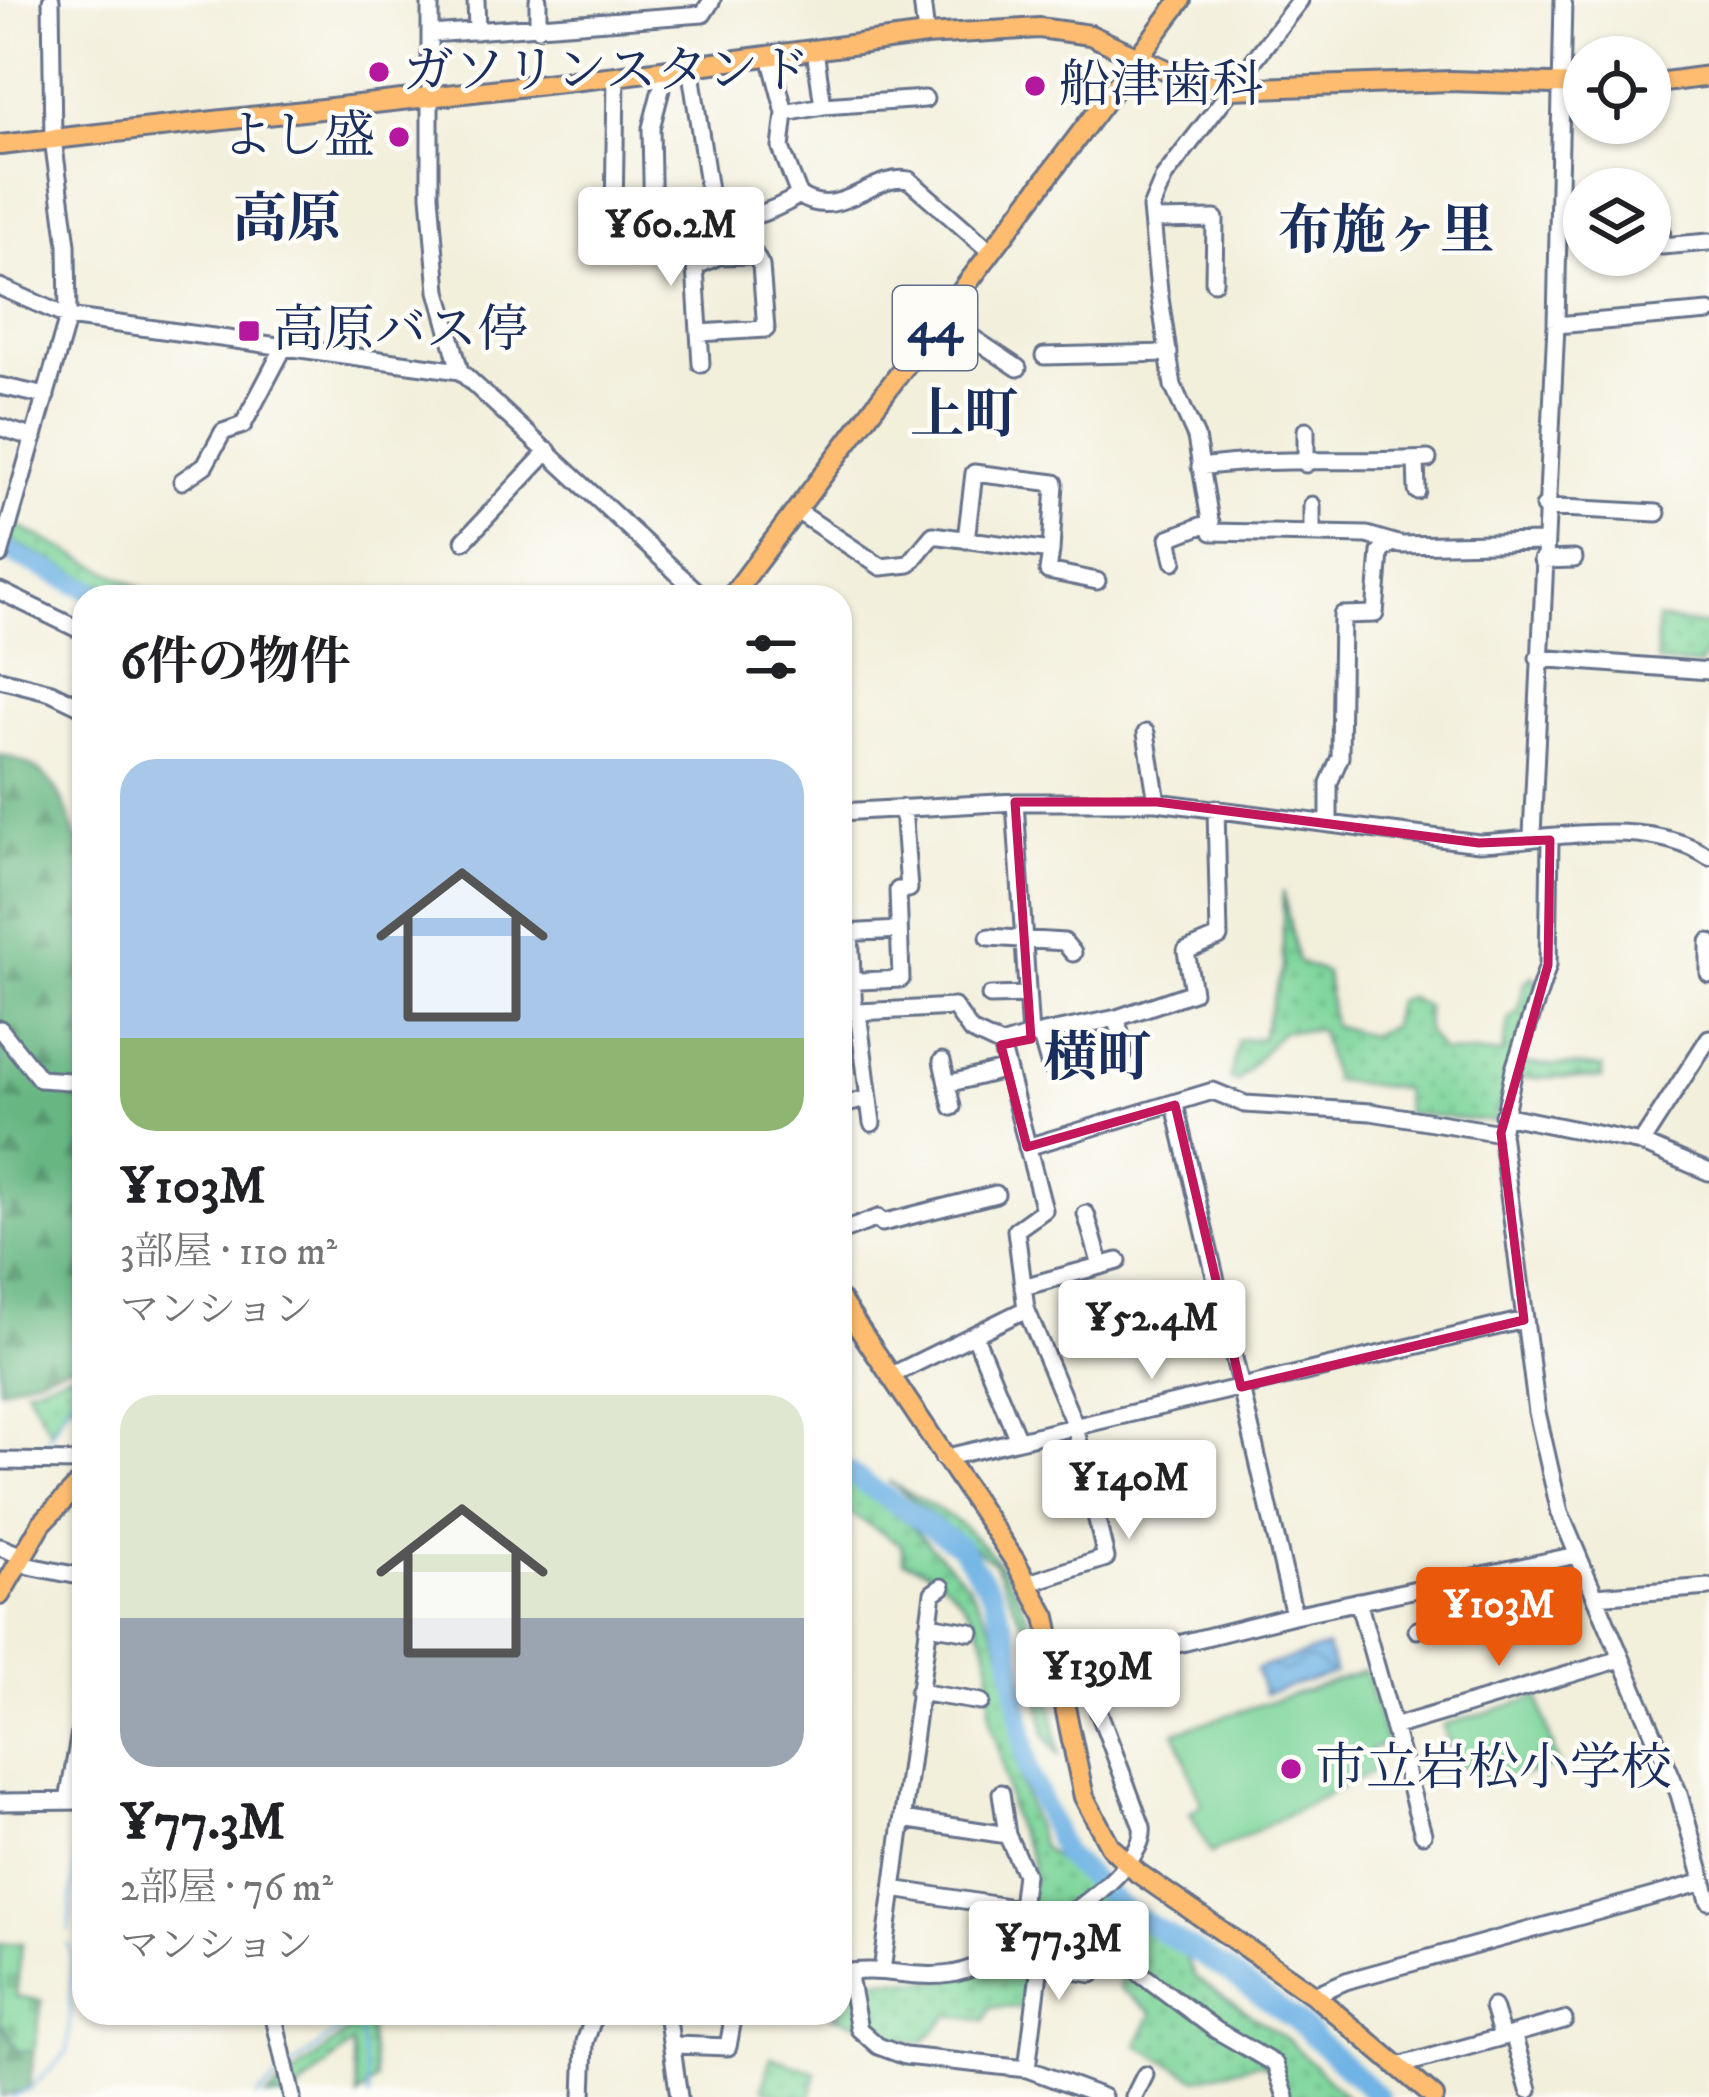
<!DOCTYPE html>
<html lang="ja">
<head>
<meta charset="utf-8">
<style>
  body { margin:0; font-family:"IM FELL DW Pica","Noto Serif JP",serif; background:#f2f2f2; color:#202124; height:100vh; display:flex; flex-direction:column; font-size:45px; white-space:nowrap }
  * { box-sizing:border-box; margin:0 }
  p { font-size:39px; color:#757577 }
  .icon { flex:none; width:66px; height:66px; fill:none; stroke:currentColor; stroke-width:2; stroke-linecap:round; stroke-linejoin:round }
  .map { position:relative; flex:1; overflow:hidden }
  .drawer { position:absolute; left:72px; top:585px; width:780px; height:1440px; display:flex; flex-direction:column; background:#fff; border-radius:36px; box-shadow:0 3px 9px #0004 }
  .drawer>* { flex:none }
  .controls { position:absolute; left:1563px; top:36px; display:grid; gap:24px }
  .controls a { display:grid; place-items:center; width:108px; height:108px; border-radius:50%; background:#fff; box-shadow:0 3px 9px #0004; font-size:60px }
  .price { position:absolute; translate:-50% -102px; padding:0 27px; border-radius:12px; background:#fff; color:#222; font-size:39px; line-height:78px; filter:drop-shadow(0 3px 6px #0008) }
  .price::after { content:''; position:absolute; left:50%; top:72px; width:36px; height:27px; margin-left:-18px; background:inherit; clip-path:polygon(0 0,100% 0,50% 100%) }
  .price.selected { background:#ea580c; color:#fff }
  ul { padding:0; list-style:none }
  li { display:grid; align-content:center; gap:24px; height:636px; padding:0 48px }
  li span { display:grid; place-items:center; height:372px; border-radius:36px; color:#555 }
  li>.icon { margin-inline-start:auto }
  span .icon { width:216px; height:216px; fill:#fffc; stroke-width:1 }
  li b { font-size:51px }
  h2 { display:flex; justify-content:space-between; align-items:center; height:144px; padding:0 48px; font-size:51px }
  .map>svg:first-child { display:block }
  .green { fill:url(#green-dots); stroke:#4d827c; stroke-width:3 }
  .forest { fill:url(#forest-firs); stroke:#417370; stroke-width:3 }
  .cemetery { fill:url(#cemetery-stones); stroke:#4d827c; stroke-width:3 }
  .pitch { fill:#7fd69b; stroke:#4d827c; stroke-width:3 }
  .water { fill:url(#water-waves); stroke:#4571a2; stroke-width:3 }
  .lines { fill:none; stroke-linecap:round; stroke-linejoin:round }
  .stream { stroke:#6fb3e5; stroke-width:3 }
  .river { stroke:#6fb3e5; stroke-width:21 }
  .minor-casing { stroke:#66728a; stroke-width:21 }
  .major-casing { stroke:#66728a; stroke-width:24 }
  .minor { stroke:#fff; stroke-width:15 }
  .major { stroke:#fdbc6f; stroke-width:18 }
  .marked { fill:none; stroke:#c2185b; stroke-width:9; stroke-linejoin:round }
  .poi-dot { fill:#b5179e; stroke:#fdfcf7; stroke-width:4.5 }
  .labels { text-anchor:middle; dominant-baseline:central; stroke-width:9; stroke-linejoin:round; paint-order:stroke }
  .shield { fill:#fdfcf7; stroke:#5f6c8c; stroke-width:3 }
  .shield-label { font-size:48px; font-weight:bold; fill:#1b2f5e }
  .poi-label { font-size:51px; fill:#1b2f5e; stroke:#fdfcf7; text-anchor:start }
  .neighbourhood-label { font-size:54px; font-weight:bold; fill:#1b2f5e; stroke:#fdfcf7 }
</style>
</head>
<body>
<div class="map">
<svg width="1709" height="2097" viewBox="0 0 1709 2097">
  <defs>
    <pattern id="green-dots" width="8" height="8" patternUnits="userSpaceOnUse" patternTransform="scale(3)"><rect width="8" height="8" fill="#7fd69b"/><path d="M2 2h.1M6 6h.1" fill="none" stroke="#6db888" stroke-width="1.8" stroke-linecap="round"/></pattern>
    <pattern id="forest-firs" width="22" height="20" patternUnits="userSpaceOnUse" patternTransform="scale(3)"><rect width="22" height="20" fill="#67b783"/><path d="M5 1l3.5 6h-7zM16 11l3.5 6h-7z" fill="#54956e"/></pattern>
    <pattern id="cemetery-stones" width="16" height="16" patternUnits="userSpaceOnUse" patternTransform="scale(3)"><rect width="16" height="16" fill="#7fd69b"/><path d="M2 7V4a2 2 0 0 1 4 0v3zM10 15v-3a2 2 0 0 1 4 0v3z" fill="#6db888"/></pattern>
    <pattern id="water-waves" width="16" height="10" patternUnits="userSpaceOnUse" patternTransform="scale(3)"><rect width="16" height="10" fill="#6fb3e5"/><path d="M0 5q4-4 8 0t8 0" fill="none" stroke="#5a92bd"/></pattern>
  </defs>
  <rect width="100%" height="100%" fill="#fdfcf7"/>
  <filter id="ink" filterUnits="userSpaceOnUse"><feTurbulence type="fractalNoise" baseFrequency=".00833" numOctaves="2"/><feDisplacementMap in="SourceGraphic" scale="24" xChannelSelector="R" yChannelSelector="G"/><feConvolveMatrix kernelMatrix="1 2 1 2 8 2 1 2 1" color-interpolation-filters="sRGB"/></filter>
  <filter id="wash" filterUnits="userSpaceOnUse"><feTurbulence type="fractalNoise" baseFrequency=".004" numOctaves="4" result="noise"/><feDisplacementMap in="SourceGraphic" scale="48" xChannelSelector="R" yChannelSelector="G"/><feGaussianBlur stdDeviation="2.7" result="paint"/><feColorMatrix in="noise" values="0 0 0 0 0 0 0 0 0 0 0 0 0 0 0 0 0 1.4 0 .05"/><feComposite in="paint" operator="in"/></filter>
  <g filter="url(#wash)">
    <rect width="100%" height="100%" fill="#f2efdb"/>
    <!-- green -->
    <path class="green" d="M0,517L159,597H125L0,535Z
      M1657,619L1709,626V645L1699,666L1657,662Z
      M1283,891L1298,962L1326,973L1333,1025L1369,1036L1391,1026L1396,1001L1408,997L1426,1007L1427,1031L1442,1052L1502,1054L1509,1019L1519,1011L1524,984L1533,976L1540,986L1519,1037L1525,1064L1602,1067V1078H1508L1494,1122L1406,1113L1403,1089L1333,1080L1320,1030L1282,1031L1237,1082L1230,1079L1238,1040L1261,1038L1283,968Z
      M82,1369L84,1400L69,1403L50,1431L26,1388Z
      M840,1477L908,1523L968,1584L993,1628L1007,1668L1021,1782L1042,1847L1109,1905L1185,1955L1195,1977L1288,2040L1346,2097H1281L1273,2069L1259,2063L1198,2079L1137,2045L1153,2013L1119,1988L1124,1958L1111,1943L1120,1931L1073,1901L1024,1928C1027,1909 1035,1883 1032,1864C1030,1849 1018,1836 1014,1822C1005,1791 1005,1765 994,1733C986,1709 993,1683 989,1660C983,1615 945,1572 903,1561L902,1545L840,1507Z
      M888,1481C914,1497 945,1510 967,1530C1036,1589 1046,1672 1060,1757L1045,1734L1031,1640L994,1563Z
      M1040,1938L1027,2008L990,2007L985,2021L950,2015L923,2042C880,2043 873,2023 830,2016L840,2013V1978L946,1981Z
      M370,2013H384L369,2029L376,2081L358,2096L352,2044L292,2097H267Z
      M771,2057L816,2072L811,2097H784L763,2088Z"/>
    <!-- forest -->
    <path class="forest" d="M0,755C50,765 64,794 76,839L84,841V1355L79,1362L0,1389Z
      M0,2021L17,2050L34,2052L29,2089L0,2097Z"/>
    <!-- cemetery -->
    <path class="cemetery" d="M22,1943L16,1996L42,2001L34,2052L18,2050L0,2021V1944Z"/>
    <!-- pitch -->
    <path class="pitch" d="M1365,1671L1386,1743L1369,1751L1376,1770L1211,1853L1190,1813L1202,1804L1175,1732Z
      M1538,1697L1558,1765L1494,1783L1455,1764L1443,1725Z"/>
    <!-- water -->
    <path class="water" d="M1327,1647L1335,1673L1264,1694L1256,1669Z"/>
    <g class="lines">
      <!-- stream -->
      <path class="stream" d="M20,1454L84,1453
        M31,1454L47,1441L84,1374
        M69,1931L78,1814H84
        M358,2016L369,2097
        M290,2069L361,2013
        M12,2097L31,2088L68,2051L72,1955L68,1944
        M257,2097L283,2075"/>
      <!-- river -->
      <path class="river" d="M0,547L104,597
        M840,1467L960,1546L992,1593L1010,1644L1028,1770L1064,1854L1121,1907L1224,1969L1295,2020L1379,2097"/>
    </g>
  </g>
  <g filter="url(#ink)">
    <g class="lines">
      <defs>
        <path id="minor" d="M430,0V195L438,291L460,371
          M476,0L477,31
          M538,0V28
          M922,0L926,35
          M1300,0L1164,177L1151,208L1159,291L1173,386L1196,437L1212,532L1367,535L1401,545L1542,542
          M431,34L703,14L712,0
          M770,56L785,113L781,148L799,195C840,223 871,173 909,180L991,252
          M690,66L719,256L695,267L701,364
          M616,76L614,220C672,230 749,229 799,195
          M823,106L925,99
          M785,113L823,106L815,50
          M1661,219L1662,246L1709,242
          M1152,220L1215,219L1214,282
          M653,227L651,128L666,70
          M0,287L68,317L460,371L703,597
          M943,318L1018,368
          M1556,325L1709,312
          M699,333L766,329L761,266L755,255L719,256
          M1044,356L1169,353
          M0,386L46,396
          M0,427L34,438
          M1416,460L1417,491
          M1306,464V430
          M1200,467C1275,456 1353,464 1428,459
          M182,481L205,465L223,432L243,425L283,349
          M1544,507L1657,513
          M797,511L881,567L909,564L933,535L1051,551L1048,571L1097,581
          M1312,534V505
          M966,540L974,473L1055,483L1051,551
          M464,541L548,451
          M0,555L68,317L67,245L53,139L51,0
          M1542,560L1574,559
          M1174,561L1169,538L1211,522
          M0,591L84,632
          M1538,658L1709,671
          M0,679L51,692L84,708
          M1146,733L1157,802
          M840,812L1015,802H1157L1479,843C1550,840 1645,815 1709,857
          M1329,822V783L1340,757L1342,615L1375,614L1380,552L1391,544
          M1532,835L1556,325L1563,0
          M1550,840L1548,965L1514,1069L1501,1133L1537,1412L1560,1513L1679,1794L1709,1901
          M843,933L899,930
          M850,933L854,1013
          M989,937L1064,942L1073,953
          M1709,942V974
          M840,982L901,979L898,890L909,889L903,808
          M990,996L1027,995
          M858,1012L872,1123
          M840,1013L954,1007L971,1031L1001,1045L1044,1210L1016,1230L1026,1309L1075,1426L1106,1558L1029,1583
          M1117,1018L1124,1053
          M0,1029L40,1079L84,1082
          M1030,1036L1117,1018L1193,992L1186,951L1219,937L1216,808
          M1041,1036L1050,1067
          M1001,1045L1030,1036L1015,802
          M942,1061L952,1107
          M947,1084L1007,1069
          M1175,1105L1294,1615
          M840,1106L869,1098
          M1503,1115L1641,1143L1709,1172
          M1641,1143L1709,1038
          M1027,1147L1213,1091L1245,1104L1371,1112L1501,1133
          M1086,1214L1101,1266
          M840,1232L878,1218L882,1223L996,1194
          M1023,1287L1118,1261
          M975,1336L1018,1440
          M890,1376L1026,1309
          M943,1458L1524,1320
          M0,1461L84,1462
          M0,1547L20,1555
          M29,1566L84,1577
          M1595,1596L1709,1587
          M1358,1601L1423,1834
          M928,1625L971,1632
          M1417,1630L1439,1622L1430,1585
          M1062,1673L1294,1615L1577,1555
          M918,1692L981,1702
          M1393,1727L1621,1659
          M1001,1793L1007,1835L1025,1874L1016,1948
          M68,1801L84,1709
          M0,1802L84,1801
          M903,1819L1007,1835
          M893,1889L1020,1909
          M1073,1911L1090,1929L1114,1941L1140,1973L1216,2030L1275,2064L1286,2097
          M1039,1965L1092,1974
          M882,1971L933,1593L942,1587
          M848,1972L859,2029L878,2046L905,2056L1027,2069L1103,2097
          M840,1974C877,1965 914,1980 951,1974C997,1967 1149,1877 1142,1827L1083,1670
          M1314,1995L1346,1981L1704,1882
          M1493,2007L1502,2037
          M273,2013L292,2097
          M667,2013L679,2097
          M497,2018L504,2013
          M1513,2034L1529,2090
          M676,2045L728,2047L734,2013
          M1398,2066L1564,2020
          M1027,2069L1044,1932
          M583,2097L585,2042L595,2013
          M1134,2097L1145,2075"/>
        <path id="major" d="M1650,84L1709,76
          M0,145L616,76L926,35L1039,28L1090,35L1184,78L1231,89L1451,81L1584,85
          M731,597L1181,0
          M840,1300L1015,1561L1046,1617L1084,1797L1110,1846L1138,1873L1314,1995L1434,2097
          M0,1595L42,1523L84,1479"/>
      </defs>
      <!-- minor casing -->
      <use href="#minor" class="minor-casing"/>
      <!-- major casing -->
      <use href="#major" class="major-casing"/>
      <!-- minor -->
      <use href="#minor" class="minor"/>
      <!-- major -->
      <use href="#major" class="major"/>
    </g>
  </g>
  <!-- marked area -->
  <path class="marked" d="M1015,802H1157L1479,843L1550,840L1548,965L1501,1133L1524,1320L1241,1387L1175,1105L1027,1147L1001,1045L1031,1039Z"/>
  <!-- markers -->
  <g class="poi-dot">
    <circle cx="379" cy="72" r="12"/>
    <circle cx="1035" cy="86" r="12"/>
    <circle cx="399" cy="137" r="12"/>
    <rect x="237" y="319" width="24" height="24" rx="6"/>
    <circle cx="1291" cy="1769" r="12"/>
  </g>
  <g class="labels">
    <!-- shield labels -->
    <rect class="shield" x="893" y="286" width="84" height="84" rx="9"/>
    <g class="shield-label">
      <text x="935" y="328">44</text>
    </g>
    <!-- poi labels -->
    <g class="poi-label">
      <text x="403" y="72">ガソリンスタンド</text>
      <text x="1059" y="86">船津歯科</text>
      <text x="375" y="137" text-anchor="end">よし盛</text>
      <text x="273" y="331">高原バス停</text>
      <text x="1315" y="1769">市立岩松小学校</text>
    </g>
    <!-- neighbourhood labels -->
    <g class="neighbourhood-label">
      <text x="287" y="220">高原</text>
      <text x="1386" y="232">布施ヶ里</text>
      <text x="964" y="416">上町</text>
      <text x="1097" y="1059">横町</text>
    </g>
  </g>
</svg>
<div class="controls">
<a><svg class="icon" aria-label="locate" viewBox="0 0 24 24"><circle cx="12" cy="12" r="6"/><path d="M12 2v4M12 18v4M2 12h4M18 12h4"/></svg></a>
<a><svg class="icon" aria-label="layers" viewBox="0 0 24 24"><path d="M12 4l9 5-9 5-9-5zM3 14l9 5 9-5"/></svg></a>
</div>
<b class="price" style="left:671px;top:289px">¥60.2M</b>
<b class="price" style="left:1152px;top:1382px">¥52.4M</b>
<b class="price" style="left:1129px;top:1542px">¥140M</b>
<b class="price selected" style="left:1499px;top:1669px">¥103M</b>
<b class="price" style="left:1098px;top:1731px">¥139M</b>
<b class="price" style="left:1059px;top:2003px">¥77.3M</b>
<section class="drawer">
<h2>6件の物件<svg class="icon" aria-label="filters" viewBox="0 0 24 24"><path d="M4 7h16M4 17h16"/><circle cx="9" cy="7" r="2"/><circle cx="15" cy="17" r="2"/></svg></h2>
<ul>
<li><span style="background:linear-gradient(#a9c7e8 75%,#8fb573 0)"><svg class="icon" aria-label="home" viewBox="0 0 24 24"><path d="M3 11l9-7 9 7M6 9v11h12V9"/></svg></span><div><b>¥103M</b><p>3部屋 · 110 m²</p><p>マンション</p></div></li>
<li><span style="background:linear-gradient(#dfe7d0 60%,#9aa5b1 0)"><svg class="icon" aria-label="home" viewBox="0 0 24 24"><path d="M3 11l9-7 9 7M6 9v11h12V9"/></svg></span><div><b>¥77.3M</b><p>2部屋 · 76 m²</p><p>マンション</p></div></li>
</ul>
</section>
</div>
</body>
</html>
